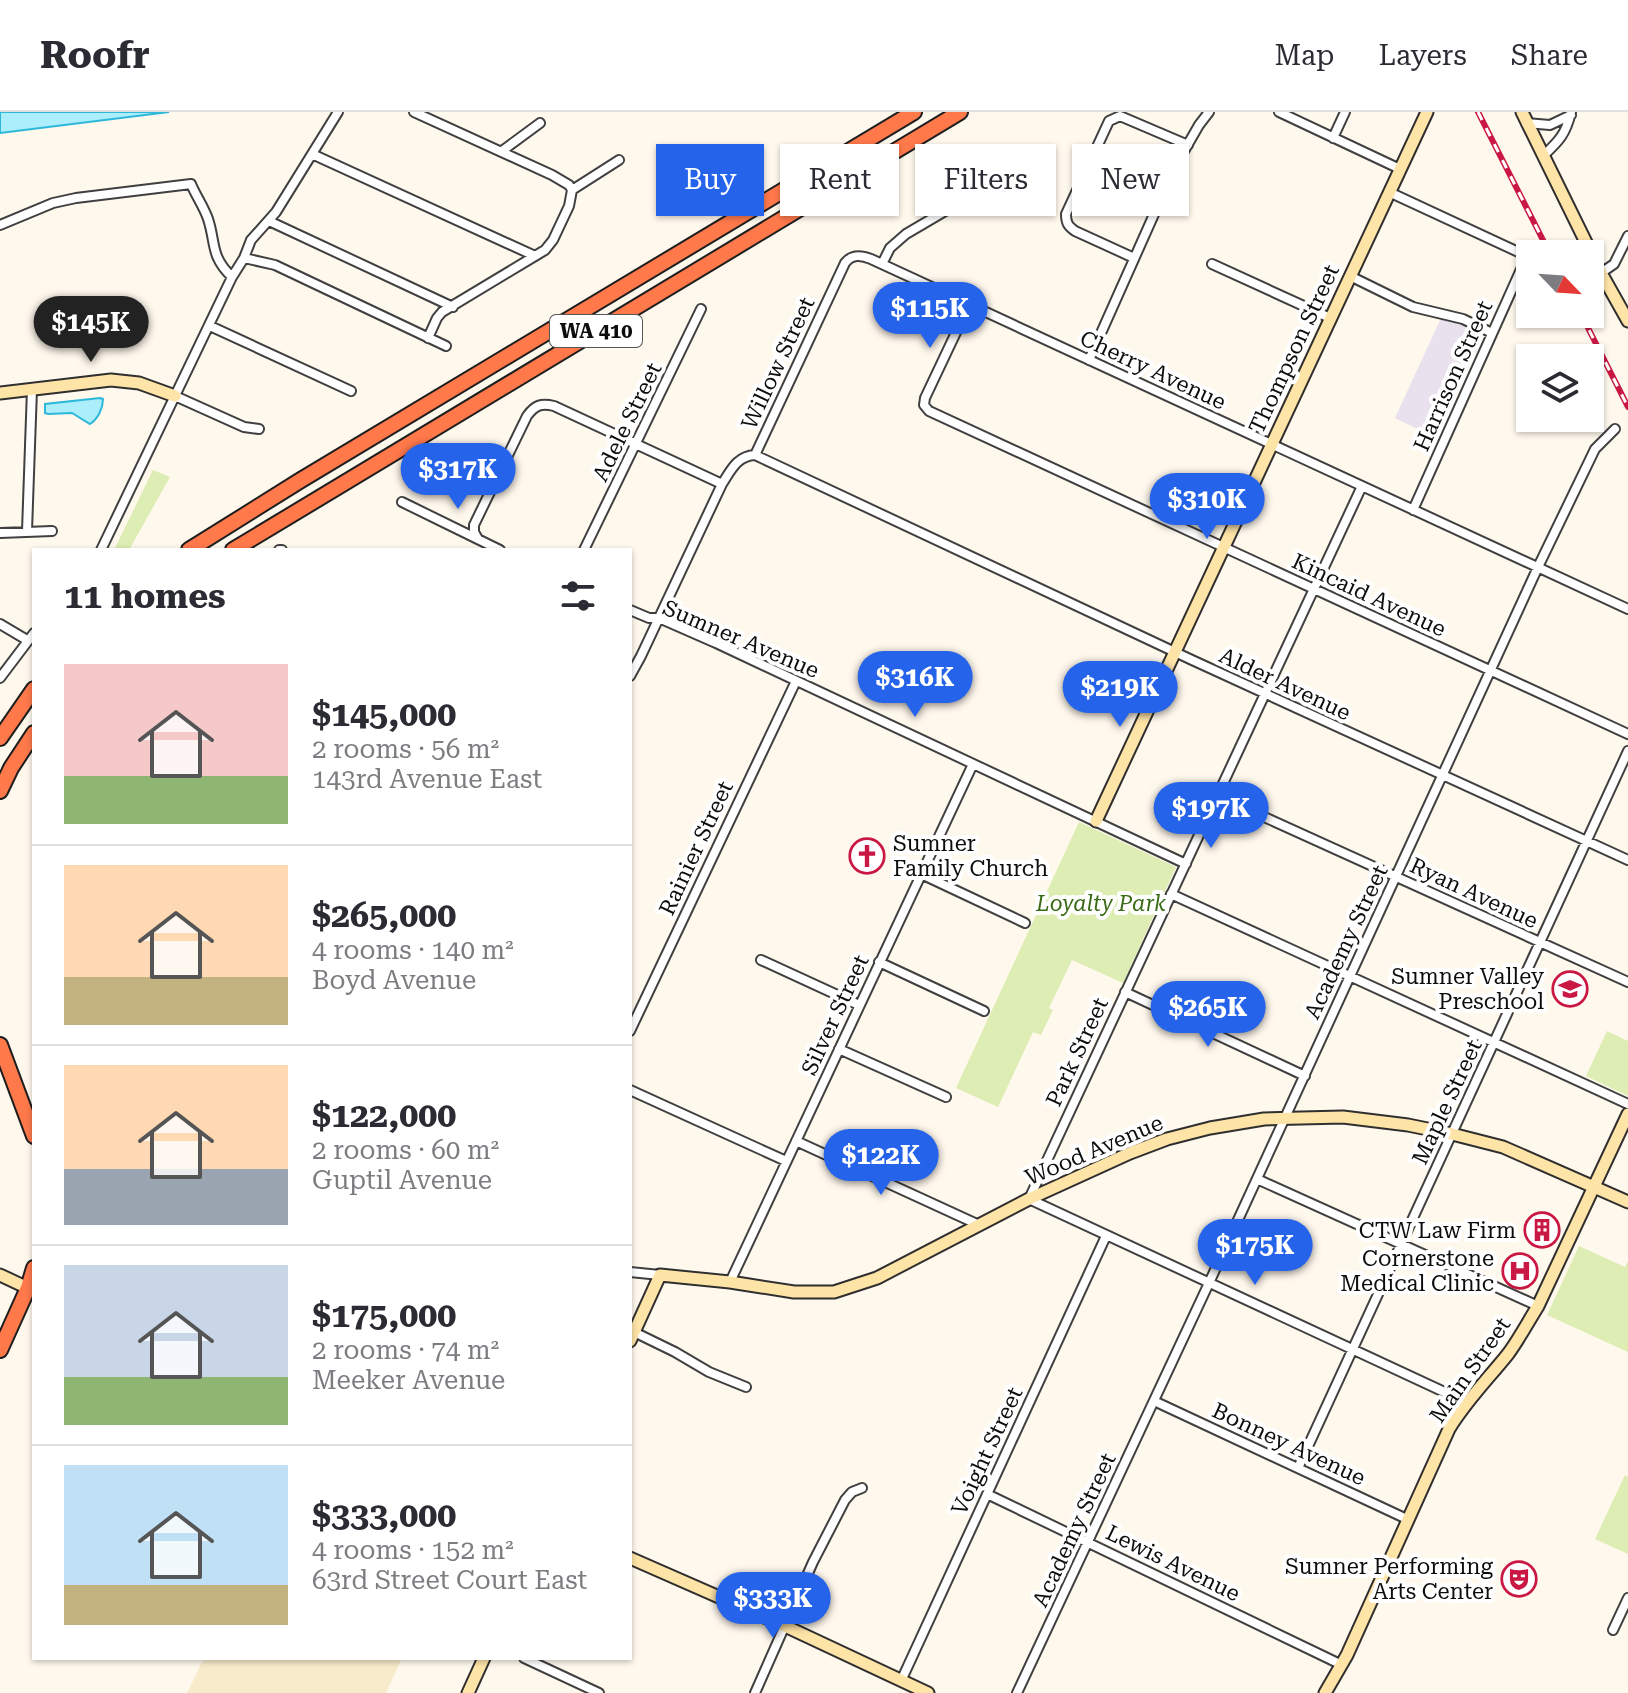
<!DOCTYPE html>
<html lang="en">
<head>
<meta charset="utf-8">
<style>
  body { margin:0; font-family:"Roboto Serif",serif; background:#f2f2f3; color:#2b2b33; height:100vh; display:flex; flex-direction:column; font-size:30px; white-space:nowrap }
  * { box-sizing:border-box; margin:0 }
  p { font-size:26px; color:#7c7c81 }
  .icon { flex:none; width:44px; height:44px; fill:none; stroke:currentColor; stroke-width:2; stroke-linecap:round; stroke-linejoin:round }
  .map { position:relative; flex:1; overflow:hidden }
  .panel { position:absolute; left:32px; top:436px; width:600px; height:1112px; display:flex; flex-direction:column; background:#fff; border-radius:0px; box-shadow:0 2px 6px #0004 }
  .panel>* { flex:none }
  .banner { position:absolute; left:656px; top:32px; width:760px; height:72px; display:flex; gap:16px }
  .needle { width:52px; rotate:115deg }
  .tools { position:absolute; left:1516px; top:128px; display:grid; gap:16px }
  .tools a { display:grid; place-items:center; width:88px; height:88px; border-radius:0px; background:#fff; box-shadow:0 2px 6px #0004; font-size:40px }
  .price { position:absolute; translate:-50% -68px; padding:0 18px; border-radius:28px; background:#2563eb; color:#fff; font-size:26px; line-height:52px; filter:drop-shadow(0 2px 4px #0008) }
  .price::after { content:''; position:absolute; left:50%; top:48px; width:24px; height:18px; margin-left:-12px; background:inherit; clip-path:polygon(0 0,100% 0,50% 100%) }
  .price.on { background:#222; color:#fff }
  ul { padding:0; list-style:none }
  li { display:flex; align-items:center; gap:24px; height:200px; padding:0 32px }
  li+li { border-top:2px solid #e1e1e2 }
  li span { display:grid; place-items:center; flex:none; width:224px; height:160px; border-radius:0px; color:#555 }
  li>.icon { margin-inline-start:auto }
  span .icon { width:96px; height:96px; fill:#fffc; stroke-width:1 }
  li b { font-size:34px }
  h2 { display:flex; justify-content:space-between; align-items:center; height:96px; padding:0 32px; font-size:34px }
  .chip { padding:0 28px; border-radius:0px; background:#fff; box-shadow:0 2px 6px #0004; font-size:28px; line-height:72px }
  .chip.on { background:#2563eb; color:#fff }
  header { display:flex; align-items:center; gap:48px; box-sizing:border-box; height:112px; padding:0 40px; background:#fff; border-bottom:2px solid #e1e1e2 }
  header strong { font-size:38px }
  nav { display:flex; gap:44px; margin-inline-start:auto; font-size:28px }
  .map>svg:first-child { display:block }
  .industrial { fill:#e9e1ed }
  .farmland { fill:#f8ebcb }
  .green { fill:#ddedb3 }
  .water { fill:#adeefc; stroke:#2db8da; stroke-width:2 }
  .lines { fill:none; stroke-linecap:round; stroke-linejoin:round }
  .street-casing { stroke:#404040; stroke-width:12 }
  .secondary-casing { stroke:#2f2f2f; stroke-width:15 }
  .highway-casing { stroke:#1e1e1e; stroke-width:18 }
  .street { stroke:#fff; stroke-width:8 }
  .secondary { stroke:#ffe4a8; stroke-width:11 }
  .highway { stroke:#ff794b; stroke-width:14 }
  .rail-casing { stroke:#ca1844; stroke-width:6 }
  .rail { stroke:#fff; stroke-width:3; stroke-dasharray:9; stroke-linecap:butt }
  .labels { text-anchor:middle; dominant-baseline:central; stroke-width:8; stroke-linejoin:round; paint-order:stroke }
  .shield { fill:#fff; stroke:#565656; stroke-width:2 }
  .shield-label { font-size:20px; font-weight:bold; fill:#0d0d0d }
  .street-label { font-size:22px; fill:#0d0d0d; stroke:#fff }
  .poi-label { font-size:22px; fill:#0d0d0d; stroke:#fff; text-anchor:end }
  .park-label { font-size:22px; font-style:italic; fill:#3a6b17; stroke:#fff }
</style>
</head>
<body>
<header>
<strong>Roofr</strong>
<nav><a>Map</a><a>Layers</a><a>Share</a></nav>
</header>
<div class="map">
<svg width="1628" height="1581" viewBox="0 0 1628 1581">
  <rect width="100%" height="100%" fill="#fff8ed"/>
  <!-- industrial -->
  <path class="industrial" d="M1441,206L1466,213L1478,219L1481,229L1436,326L1395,306Z"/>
  <!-- farmland -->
  <path class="farmland" d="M204,1546H402L386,1581H187Z"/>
  <!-- green -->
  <path class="green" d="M153,358L170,365L129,438H114Z
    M1079,710L1176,755L1123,871L1072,848L1049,896L1053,898L1041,923L1033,920L998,995L956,976Z
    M1607,919L1628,929V984L1586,964Z
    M1579,1134L1625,1155L1628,1149V1240L1547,1203Z
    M1625,1363L1628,1365V1442L1595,1427Z"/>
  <!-- water -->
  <path class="water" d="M0,0H169L0,21Z
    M100,286L103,287C103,296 98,307 90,312L72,301L48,302L45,301V292Z"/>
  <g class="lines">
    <defs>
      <path id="street" d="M414,0L552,63L569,73L572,78
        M1279,0L1400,57
        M1526,11L1550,13L1571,3
        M1333,26L1345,0
        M502,39L540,11
        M312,42L535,144
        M1543,44C1559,29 1566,22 1571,0
        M572,78L619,48
        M1389,80L1527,144L1413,398
        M269,109L453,195
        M0,113L53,91L76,86L191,72C196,84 204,95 208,107C216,131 210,144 232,165
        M244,146L275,153L446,234
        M1134,146L1075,119C1068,114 1066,111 1066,102L1109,9L1120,4L1188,33
        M882,152L890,136L906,122L1032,48
        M1212,152L1330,206
        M1601,161L1614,152L1628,124
        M1350,164L1413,195L1463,207L1492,221
        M969,193L925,286L924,293L929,299L1628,622
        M210,214L351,279
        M428,226L437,206L442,200L545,138L553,128L569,94L572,78
        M1089,248L1176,53L1199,13L1209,0
        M175,284L244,315L259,317
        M755,343L1192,548L1628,748
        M1362,374L1029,1087L1468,1291
        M402,390L500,438
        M27,419L32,277
        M0,421L52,419
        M478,427L474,420V413L527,304C535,293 541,291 554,294L722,372
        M101,438L232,165L244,146L251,128L276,100L338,0
        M279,438H282
        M584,438L701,197
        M630,498L649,506H659L716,531L1186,752
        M0,512L27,528
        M630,564L641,544L722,372C731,358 737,344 755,343L845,151C852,142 861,143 871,147L1628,497
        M0,566L34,521
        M1218,684L1628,870
        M921,762L1025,811
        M1171,782L1628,992
        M761,848L859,893
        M879,850L984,899
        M1125,880L1305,964
        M630,919L796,569
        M839,937L946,985
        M630,978L786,1049
        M796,1029L979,1113
        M1257,1067L1538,1194
        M630,1160L660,1163
        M730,1170L973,652
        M634,1220L675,1240L709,1260L746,1275
        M1154,1289L1409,1408
        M1298,1356L1628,639
        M987,1382L1342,1553
        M1613,1518L1628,1486
        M524,1546L599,1581
        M901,1569L1106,1124
        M755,1581L813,1450L845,1388L852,1380L862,1376
        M1017,1581L1209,1171L1538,455L1595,337L1615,317"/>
      <path id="secondary" d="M1522,0L1601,161L1628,209
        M0,281L111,268L139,271L175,284
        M1096,709L1427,0
        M0,1163L32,1178
        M630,1229L660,1163L730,1170L794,1180H834L877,1166L1029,1087L1130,1041L1167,1027L1210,1016L1264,1007L1343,1005L1408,1013L1452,1022L1503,1035L1628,1090
        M630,1446L785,1514L928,1581
        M468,1581L484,1546
        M1325,1581L1347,1543L1449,1317C1465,1290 1488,1267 1508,1242C1519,1227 1528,1210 1538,1194L1628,1002"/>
      <path id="highway" d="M189,438L301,368L914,0
        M233,438L960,0
        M0,626L34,577
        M0,679L11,656L34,621
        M0,933L34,1024
        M0,1238L28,1176L34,1156"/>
    </defs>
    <!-- street casing -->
    <use href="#street" class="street-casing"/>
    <!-- secondary casing -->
    <use href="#secondary" class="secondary-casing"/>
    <!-- highway casing -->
    <use href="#highway" class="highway-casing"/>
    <!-- street -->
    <use href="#street" class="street"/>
    <!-- secondary -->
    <use href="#secondary" class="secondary"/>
    <!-- highway -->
    <use href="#highway" class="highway"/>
    <defs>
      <path id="rail" d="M1478,0L1550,142
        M1581,202L1628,295"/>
    </defs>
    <!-- rail casing -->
    <use href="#rail" class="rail-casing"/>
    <!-- rail -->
    <use href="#rail" class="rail"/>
  </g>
  <!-- icons -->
  <defs>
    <symbol id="church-ring" viewBox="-11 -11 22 22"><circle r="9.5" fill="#fff" stroke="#ca1844" stroke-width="1.5"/><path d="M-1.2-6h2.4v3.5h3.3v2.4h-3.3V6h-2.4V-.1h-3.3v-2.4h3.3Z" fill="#ca1844"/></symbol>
    <symbol id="school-ring" viewBox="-11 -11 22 22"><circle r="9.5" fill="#fff" stroke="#ca1844" stroke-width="1.5"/><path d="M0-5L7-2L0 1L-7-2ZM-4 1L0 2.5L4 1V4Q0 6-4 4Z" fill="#ca1844"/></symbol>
    <symbol id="building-ring" viewBox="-11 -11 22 22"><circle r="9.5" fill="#fff" stroke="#ca1844" stroke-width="1.5"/><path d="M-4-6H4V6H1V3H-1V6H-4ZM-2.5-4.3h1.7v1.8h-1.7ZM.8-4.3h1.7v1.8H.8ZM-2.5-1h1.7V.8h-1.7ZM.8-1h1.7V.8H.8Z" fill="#ca1844"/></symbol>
    <symbol id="hospital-ring" viewBox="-11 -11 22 22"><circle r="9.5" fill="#fff" stroke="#ca1844" stroke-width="1.5"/><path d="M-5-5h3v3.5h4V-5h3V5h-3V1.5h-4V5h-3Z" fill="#ca1844"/></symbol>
    <symbol id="theatre-ring" viewBox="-11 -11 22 22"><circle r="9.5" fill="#fff" stroke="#ca1844" stroke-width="1.5"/><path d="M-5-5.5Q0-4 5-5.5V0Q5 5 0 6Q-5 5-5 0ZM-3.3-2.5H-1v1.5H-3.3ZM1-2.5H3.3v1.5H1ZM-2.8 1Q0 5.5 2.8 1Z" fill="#ca1844"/></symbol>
  </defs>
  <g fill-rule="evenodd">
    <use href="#church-ring" x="847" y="724" width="40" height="40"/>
    <use href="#school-ring" x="1550" y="857" width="40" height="40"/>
    <use href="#building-ring" x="1522" y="1098" width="40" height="40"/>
    <use href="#hospital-ring" x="1500" y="1139" width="40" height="40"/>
    <use href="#theatre-ring" x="1499" y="1447" width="40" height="40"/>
  </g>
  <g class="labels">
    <!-- shield labels -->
    <rect class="shield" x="550" y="203" width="92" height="32" rx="6"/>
    <g class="shield-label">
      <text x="596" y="219">WA 410</text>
    </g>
    <!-- street labels -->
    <g class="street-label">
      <text transform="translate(1294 237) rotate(-65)">Thompson Street</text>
      <text transform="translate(778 251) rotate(-65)">Willow Street</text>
      <text transform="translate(1153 258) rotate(25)">Cherry Avenue</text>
      <text transform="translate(1453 264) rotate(-66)">Harrison Street</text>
      <text transform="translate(627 310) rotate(-64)">Adele Street</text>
      <text transform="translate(1369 483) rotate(25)">Kincaid Avenue</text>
      <text transform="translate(741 527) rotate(23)">Sumner Avenue</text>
      <text transform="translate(1285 572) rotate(25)">Alder Avenue</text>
      <text transform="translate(696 736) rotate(-65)">Rainier Street</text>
      <text transform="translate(1474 781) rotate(25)">Ryan Avenue</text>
      <text transform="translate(1346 830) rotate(-65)">Academy Street</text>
      <text transform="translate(835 903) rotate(-65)">Silver Street</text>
      <text transform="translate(1077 940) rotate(-65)">Park Street</text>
      <text transform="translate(1447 990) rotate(-65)">Maple Street</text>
      <text transform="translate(1094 1038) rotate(-23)">Wood Avenue</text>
      <text transform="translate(1470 1258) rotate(-55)">Main Street</text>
      <text transform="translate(1289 1332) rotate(25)">Bonney Avenue</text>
      <text transform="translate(987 1339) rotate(-65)">Voight Street</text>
      <text transform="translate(1074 1418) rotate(-65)">Academy Street</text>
      <text transform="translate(1173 1451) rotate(26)">Lewis Avenue</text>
    </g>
    <!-- poi labels -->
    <g class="poi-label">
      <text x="893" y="731" text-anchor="start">Sumner<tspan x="893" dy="25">Family Church</tspan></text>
      <text x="1544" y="864">Sumner Valley<tspan x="1544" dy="25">Preschool</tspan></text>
      <text x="1516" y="1118">CTW Law Firm</text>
      <text x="1494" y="1146">Cornerstone<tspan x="1494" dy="25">Medical Clinic</tspan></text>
      <text x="1493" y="1454">Sumner Performing<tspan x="1493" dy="25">Arts Center</tspan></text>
    </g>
    <!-- park labels -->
    <g class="park-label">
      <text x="1101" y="791">Loyalty Park</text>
    </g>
  </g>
</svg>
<div class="tools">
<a><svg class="needle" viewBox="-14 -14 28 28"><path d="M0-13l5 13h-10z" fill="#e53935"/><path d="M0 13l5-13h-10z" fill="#7c7c81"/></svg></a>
<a><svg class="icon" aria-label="layers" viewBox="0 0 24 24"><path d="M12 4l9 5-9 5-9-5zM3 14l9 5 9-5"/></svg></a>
</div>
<b class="price" style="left:930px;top:238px">$115K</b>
<b class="price on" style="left:91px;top:252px">$145K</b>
<b class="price" style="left:458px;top:399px">$317K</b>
<b class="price" style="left:1207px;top:429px">$310K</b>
<b class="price" style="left:915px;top:607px">$316K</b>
<b class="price" style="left:1120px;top:617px">$219K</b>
<b class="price" style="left:1211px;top:738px">$197K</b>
<b class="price" style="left:1208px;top:937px">$265K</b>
<b class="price" style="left:881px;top:1085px">$122K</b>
<b class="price" style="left:1255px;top:1175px">$175K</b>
<b class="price" style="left:773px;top:1528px">$333K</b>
<div class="banner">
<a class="chip on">Buy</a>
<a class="chip">Rent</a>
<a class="chip">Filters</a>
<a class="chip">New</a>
</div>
<section class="panel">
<h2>11 homes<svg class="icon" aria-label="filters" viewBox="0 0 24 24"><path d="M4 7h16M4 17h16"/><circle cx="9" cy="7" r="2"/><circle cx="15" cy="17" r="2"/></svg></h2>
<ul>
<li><span style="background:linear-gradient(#f6c9c9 70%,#8fb573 0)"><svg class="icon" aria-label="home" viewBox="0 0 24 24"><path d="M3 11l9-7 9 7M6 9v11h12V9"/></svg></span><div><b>$145,000</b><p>2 rooms · 56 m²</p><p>143rd Avenue East</p></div></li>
<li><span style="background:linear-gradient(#ffd9b3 70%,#c2b280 0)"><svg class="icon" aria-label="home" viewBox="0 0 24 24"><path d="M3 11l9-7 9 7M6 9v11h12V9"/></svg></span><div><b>$265,000</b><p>4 rooms · 140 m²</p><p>Boyd Avenue</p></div></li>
<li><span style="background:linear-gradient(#ffd9b3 65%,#9aa5b1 0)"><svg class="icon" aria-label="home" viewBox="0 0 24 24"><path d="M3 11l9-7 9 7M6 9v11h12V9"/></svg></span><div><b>$122,000</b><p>2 rooms · 60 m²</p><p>Guptil Avenue</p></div></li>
<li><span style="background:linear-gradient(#c9d6e8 70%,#8fb573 0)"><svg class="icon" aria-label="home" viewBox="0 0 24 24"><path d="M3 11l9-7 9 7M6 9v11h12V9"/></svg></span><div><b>$175,000</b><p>2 rooms · 74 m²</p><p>Meeker Avenue</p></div></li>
<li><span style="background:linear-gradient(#bfe0f5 75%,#c2b280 0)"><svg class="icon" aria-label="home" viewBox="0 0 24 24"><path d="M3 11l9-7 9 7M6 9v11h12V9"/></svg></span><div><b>$333,000</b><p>4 rooms · 152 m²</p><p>63rd Street Court East</p></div></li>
</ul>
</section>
</div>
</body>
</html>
